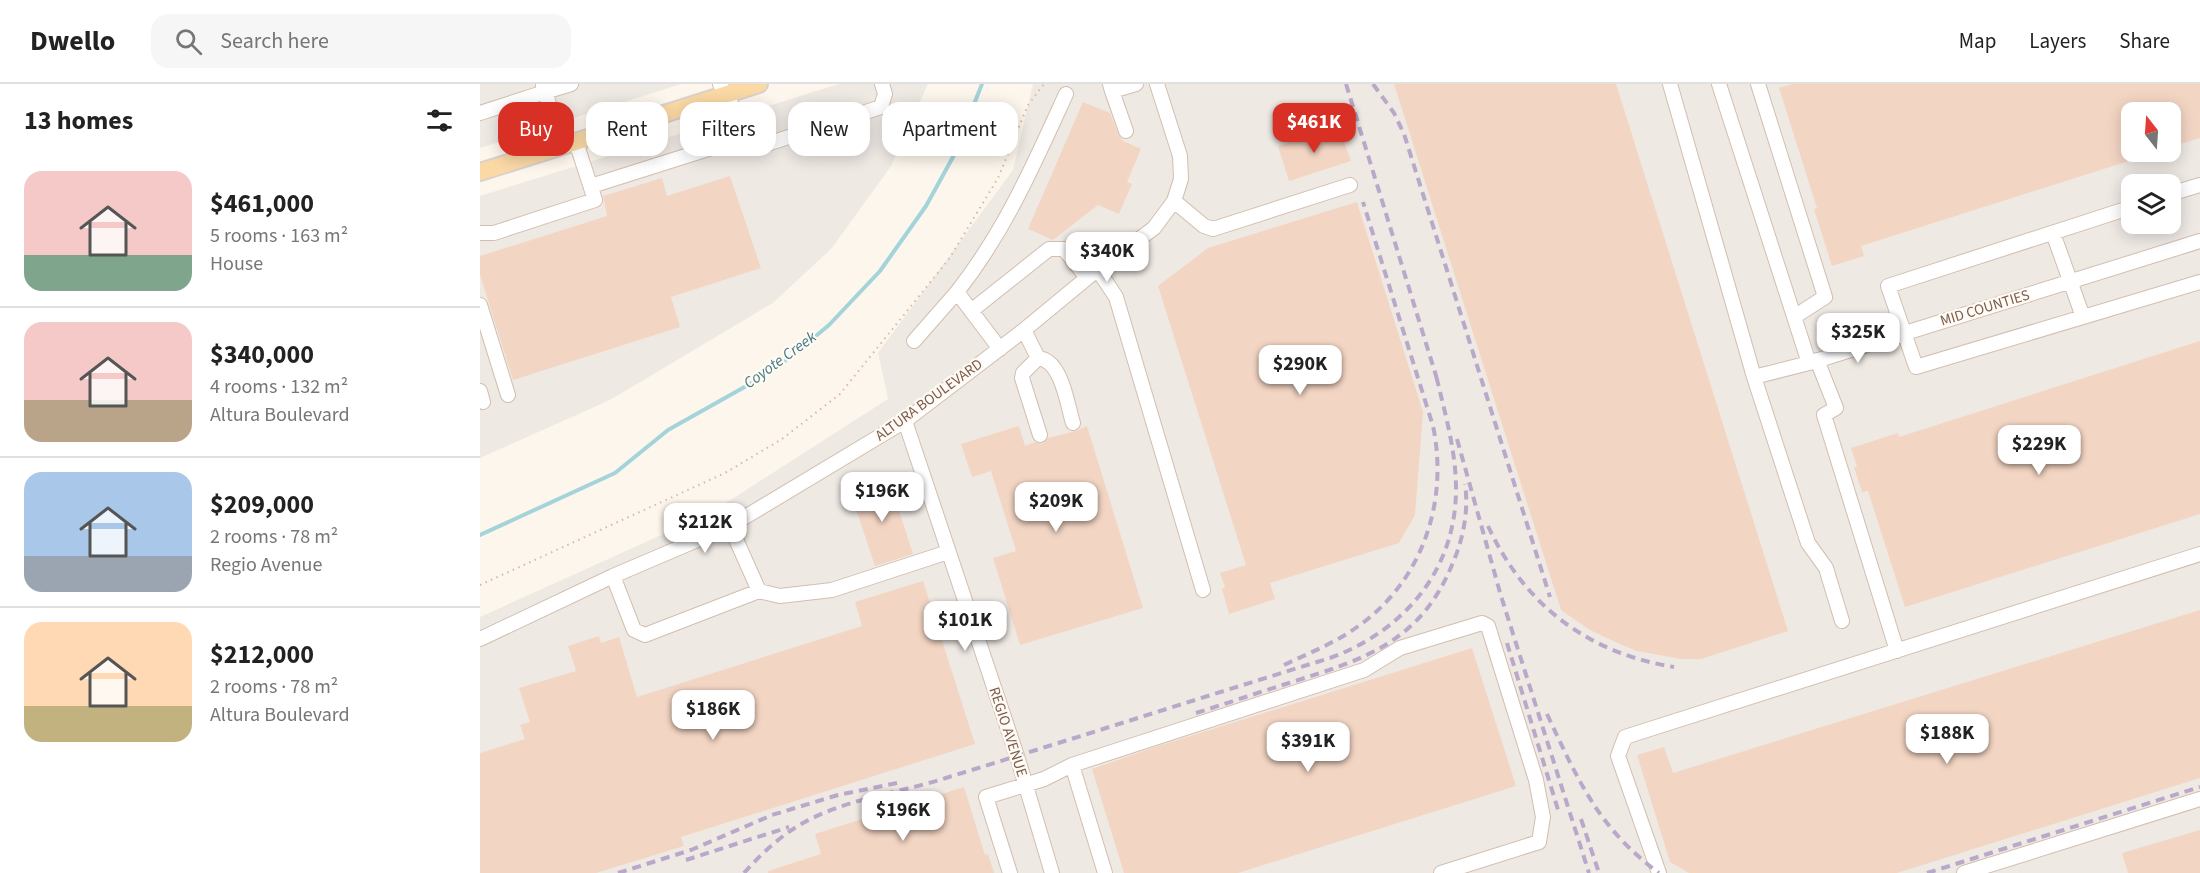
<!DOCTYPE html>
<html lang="en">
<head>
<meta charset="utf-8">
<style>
  body { margin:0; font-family:"Source Sans 3",sans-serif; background:#f6f6f6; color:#222; height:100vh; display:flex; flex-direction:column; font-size:22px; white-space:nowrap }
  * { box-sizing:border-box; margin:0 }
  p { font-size:20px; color:#767676 }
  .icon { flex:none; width:33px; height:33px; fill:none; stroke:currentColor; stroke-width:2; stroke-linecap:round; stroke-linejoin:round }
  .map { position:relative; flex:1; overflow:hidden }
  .sheet { display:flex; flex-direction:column; background:#fff; width:480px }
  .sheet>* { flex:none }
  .hud { position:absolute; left:18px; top:18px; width:570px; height:54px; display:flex; gap:12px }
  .needle { width:39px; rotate:343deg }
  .fabs { position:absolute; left:1641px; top:18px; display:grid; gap:12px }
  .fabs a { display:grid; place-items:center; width:60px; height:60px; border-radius:12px; background:#fff; box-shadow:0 3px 15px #0003; font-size:30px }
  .price { position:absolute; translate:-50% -51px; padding:0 14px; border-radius:12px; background:#fff; color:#222; font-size:20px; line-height:39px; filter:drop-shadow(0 2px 3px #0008) }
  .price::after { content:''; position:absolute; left:50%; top:36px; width:18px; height:14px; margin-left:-9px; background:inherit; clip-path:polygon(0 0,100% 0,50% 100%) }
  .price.selected { background:#d93025; color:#fff }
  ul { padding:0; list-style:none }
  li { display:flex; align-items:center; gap:18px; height:150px; padding:0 24px }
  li+li { border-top:2px solid #e0e0e0 }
  li span { display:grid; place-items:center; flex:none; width:168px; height:120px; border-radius:18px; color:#555 }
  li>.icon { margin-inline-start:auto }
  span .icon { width:72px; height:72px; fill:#fffc; stroke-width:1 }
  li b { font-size:26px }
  h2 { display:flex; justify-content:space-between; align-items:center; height:72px; padding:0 24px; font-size:26px }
  .chip { padding:0 21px; border-radius:18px; background:#fff; box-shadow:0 3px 15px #0003; font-size:21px; line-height:54px }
  .chip.selected { background:#d93025; color:#fff }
  header { display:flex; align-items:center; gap:36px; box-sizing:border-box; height:84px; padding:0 30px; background:#fff; border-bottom:2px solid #e0e0e0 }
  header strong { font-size:28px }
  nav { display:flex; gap:33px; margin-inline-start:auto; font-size:21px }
  .search { width:420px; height:54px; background:#f6f6f6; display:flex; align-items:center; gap:15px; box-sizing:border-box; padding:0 21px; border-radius:18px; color:#767676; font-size:22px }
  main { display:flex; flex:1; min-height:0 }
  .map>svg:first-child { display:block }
  .industrial { fill:#efe9e4; fill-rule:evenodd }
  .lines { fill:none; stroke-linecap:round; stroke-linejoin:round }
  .stream { stroke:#a5d3da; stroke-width:4 }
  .building { fill:#f3d5c3 }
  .minor-casing { stroke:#d1beb0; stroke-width:16 }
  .major-casing { stroke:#dad1cd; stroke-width:20 }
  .path { stroke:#d9b8a5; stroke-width:2; stroke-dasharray:1.5 4.5; stroke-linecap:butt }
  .minor { stroke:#fff; stroke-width:14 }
  .major { stroke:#fbd9a5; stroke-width:16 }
  .rail { stroke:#b9a8c9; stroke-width:4; stroke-dasharray:9 6; stroke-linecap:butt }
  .labels { text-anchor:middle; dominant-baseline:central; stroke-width:4.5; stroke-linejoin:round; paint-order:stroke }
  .street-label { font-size:15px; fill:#7a5c4d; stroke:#fffaf3 }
  .water-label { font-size:16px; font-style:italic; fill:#437c86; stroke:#fffaf3 }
</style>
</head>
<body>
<header>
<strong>Dwello</strong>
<div class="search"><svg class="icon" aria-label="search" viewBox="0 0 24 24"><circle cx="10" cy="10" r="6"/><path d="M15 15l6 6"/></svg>Search here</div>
<nav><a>Map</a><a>Layers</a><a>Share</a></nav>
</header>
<main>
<section class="sheet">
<h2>13 homes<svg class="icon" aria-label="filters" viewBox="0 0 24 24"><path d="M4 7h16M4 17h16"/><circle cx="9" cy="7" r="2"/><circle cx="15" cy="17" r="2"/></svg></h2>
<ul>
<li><span style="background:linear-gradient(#f6c9c9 70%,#7fa58c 0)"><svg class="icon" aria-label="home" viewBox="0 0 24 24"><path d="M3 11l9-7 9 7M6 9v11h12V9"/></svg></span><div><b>$461,000</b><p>5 rooms · 163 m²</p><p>House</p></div></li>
<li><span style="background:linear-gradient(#f6c9c9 65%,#b9a48a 0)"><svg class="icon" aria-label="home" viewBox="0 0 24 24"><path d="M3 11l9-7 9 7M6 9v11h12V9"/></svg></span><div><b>$340,000</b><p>4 rooms · 132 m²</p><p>Altura Boulevard</p></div></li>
<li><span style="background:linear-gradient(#a9c7e8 70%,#9aa5b1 0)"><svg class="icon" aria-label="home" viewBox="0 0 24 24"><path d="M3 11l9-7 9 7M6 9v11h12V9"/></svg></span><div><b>$209,000</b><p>2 rooms · 78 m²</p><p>Regio Avenue</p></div></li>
<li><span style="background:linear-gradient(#ffd9b3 70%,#c2b280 0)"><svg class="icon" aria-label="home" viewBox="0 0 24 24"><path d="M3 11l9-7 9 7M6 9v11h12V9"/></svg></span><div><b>$212,000</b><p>2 rooms · 78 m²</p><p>Altura Boulevard</p></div></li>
</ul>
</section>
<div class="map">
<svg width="1720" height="789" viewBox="0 0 1720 789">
  <rect width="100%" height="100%" fill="#fdf6ec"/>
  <!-- industrial -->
  <path class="industrial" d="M0,0H201L0,64Z
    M359,0H448L411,82L352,164L293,219L130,316L0,374V112Z
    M553,0H1720V789H0V533L230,429L408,315L398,269L533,86ZM1652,28H1690V68H1652ZM1652,100H1690V140H1652Z"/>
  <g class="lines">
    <!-- stream -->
    <path class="stream" d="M0,451L135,389L188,346L277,296L313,271L349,241L400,187L446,122L473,73L502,0"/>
  </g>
  <!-- building -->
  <path class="building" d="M914,0H1136L1308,547L1221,575H1201L1157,567L1135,558L1110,546L1081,526Z
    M1312,0H1720V54L1690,63V28H1652V76L1381,162L1384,172L1352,182L1334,125L1337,124L1299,4Z
    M603,18L630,29L638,50L643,57L661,65L647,98L652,100L639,130L618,121L573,156L548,145Z
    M859,43L871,77L809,97L798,62Z
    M250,92L281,184L191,213L200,243L33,296L0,191V172L127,132L123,112L182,94L187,112Z
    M877,118L943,328L935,431L919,459L790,499L795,515L749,530L742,505L745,503L740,489L766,481L678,202L728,164Z
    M1720,257V430L1425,523L1388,407L1382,408L1374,383H1377L1371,364L1418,349L1419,353Z
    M539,342L545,362L555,358L562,360L568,354L596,347L607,342L663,524L540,561L513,474L536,467L511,387L492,393L481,360Z
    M395,395L403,407L411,402L433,470L395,482L371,410Z
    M443,497L495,660L201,753L204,762L116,789H0V669L45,655L40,641L50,638L39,604L96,587L88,562L119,552L121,559L139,553L157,613L382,542L375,518Z
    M1720,526V694L1417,789H1209L1190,778L1157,671L1184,663L1193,689Z
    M992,564L1036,702L758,789H644L612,685L672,664Z
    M484,703L505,771L508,770L514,789H288V787L341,770L335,750Z
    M1720,746V789H1648L1642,769Z"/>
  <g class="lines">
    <defs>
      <path id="minor" d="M240,0L261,37L266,53
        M630,0L632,7L656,0
        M1190,0L1274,293L1329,279
        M1239,0L1329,279L1720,157
        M1278,0L1345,213L1314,233
        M63,2L65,8L91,0
        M632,7L646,47
        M0,29L65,8L83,62
        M111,102L266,53L284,61L401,23L405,10L402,0
        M1690,110L1720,101
        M694,117L724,142L733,145L870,101
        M1652,123L1408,202L1436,283L1720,198
        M0,149H14L115,116L96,58
        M1573,149L1603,233
        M618,186L636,213L723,506
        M0,221L28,311
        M491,227L569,165H584L607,194
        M544,246L558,274C582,276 587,320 593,339
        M434,257L477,208
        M520,265L477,208C525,147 554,80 586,10
        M558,274L543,289L542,294L560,351
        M1337,276L1356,324L1344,331L1417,567
        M1274,293L1328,459L1346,484L1362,537
        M0,307L3,318
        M425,337L537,672L572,789
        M133,492L154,546L165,551L279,507L250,442
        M279,507L300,512L352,506L468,468
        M0,555L133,492L250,442L425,337L544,246L607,194L674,144L694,117L701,95L700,72L677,0
        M592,681L625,789
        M530,789L506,713L564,695L592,681L884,586L920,564L1002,539L1008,542L1056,696L1063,733L1059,758L961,789
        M1179,789L1138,672L1145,653L1720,470
        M1484,789L1720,715"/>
      <path id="major" d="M0,88L279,0"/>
    </defs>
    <!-- minor casing -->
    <use href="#minor" class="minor-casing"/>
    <!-- major casing -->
    <use href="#major" class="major-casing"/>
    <!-- path -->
    <path class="path" d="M0,501L245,389L302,355L360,310L469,175L518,94L548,21L564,0"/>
    <!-- minor -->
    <use href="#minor" class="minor"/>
    <!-- major -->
    <use href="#major" class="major"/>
    <!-- rail -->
    <path class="rail" d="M866,0L957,295
      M893,0L914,29L924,50L1070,513
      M977,355L1021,512L1109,789
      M1008,442C1045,522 1108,569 1194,583
      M1027,559L1079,729
      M804,581C829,569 855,559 877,543C942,498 969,418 953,342L883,118
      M716,629C748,619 780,608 812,598C885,575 940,558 972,481C983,456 989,427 985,400
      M1067,630C1098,696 1118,744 1179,789
      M1101,735L1119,789
      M206,776L309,743
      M138,789L211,766L292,731L358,711L417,699
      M264,789C281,770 300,752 323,739C368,714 420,709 469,693C596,654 723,613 850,574C924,547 976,486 976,405C976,365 964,326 955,287
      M1447,789L1720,703"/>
  </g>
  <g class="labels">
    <!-- street labels -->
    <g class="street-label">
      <text transform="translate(1505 224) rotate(-17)">MID COUNTIES</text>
      <text transform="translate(449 316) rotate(-36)">ALTURA BOULEVARD</text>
      <text transform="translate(528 648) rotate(72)">REGIO AVENUE</text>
    </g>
    <!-- water labels -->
    <g class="water-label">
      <text transform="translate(300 276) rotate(-36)">Coyote Creek</text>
    </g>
  </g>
</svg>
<div class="fabs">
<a><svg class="needle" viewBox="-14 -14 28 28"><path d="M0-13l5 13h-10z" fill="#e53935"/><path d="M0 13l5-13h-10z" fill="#767676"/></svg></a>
<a><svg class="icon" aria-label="layers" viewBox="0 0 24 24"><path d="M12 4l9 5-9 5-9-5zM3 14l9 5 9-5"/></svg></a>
</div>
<b class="price selected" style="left:834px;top:70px">$461K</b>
<b class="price" style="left:627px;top:199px">$340K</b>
<b class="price" style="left:1378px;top:280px">$325K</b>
<b class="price" style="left:820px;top:312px">$290K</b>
<b class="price" style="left:1559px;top:392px">$229K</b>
<b class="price" style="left:402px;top:439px">$196K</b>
<b class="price" style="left:576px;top:449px">$209K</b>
<b class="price" style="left:225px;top:470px">$212K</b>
<b class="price" style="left:485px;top:568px">$101K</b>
<b class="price" style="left:233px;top:657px">$186K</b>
<b class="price" style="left:1467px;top:681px">$188K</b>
<b class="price" style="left:828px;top:689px">$391K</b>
<b class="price" style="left:423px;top:758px">$196K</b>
<div class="hud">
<a class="chip selected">Buy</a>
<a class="chip">Rent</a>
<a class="chip">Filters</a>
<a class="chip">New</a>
<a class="chip">Apartment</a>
</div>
</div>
</main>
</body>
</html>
